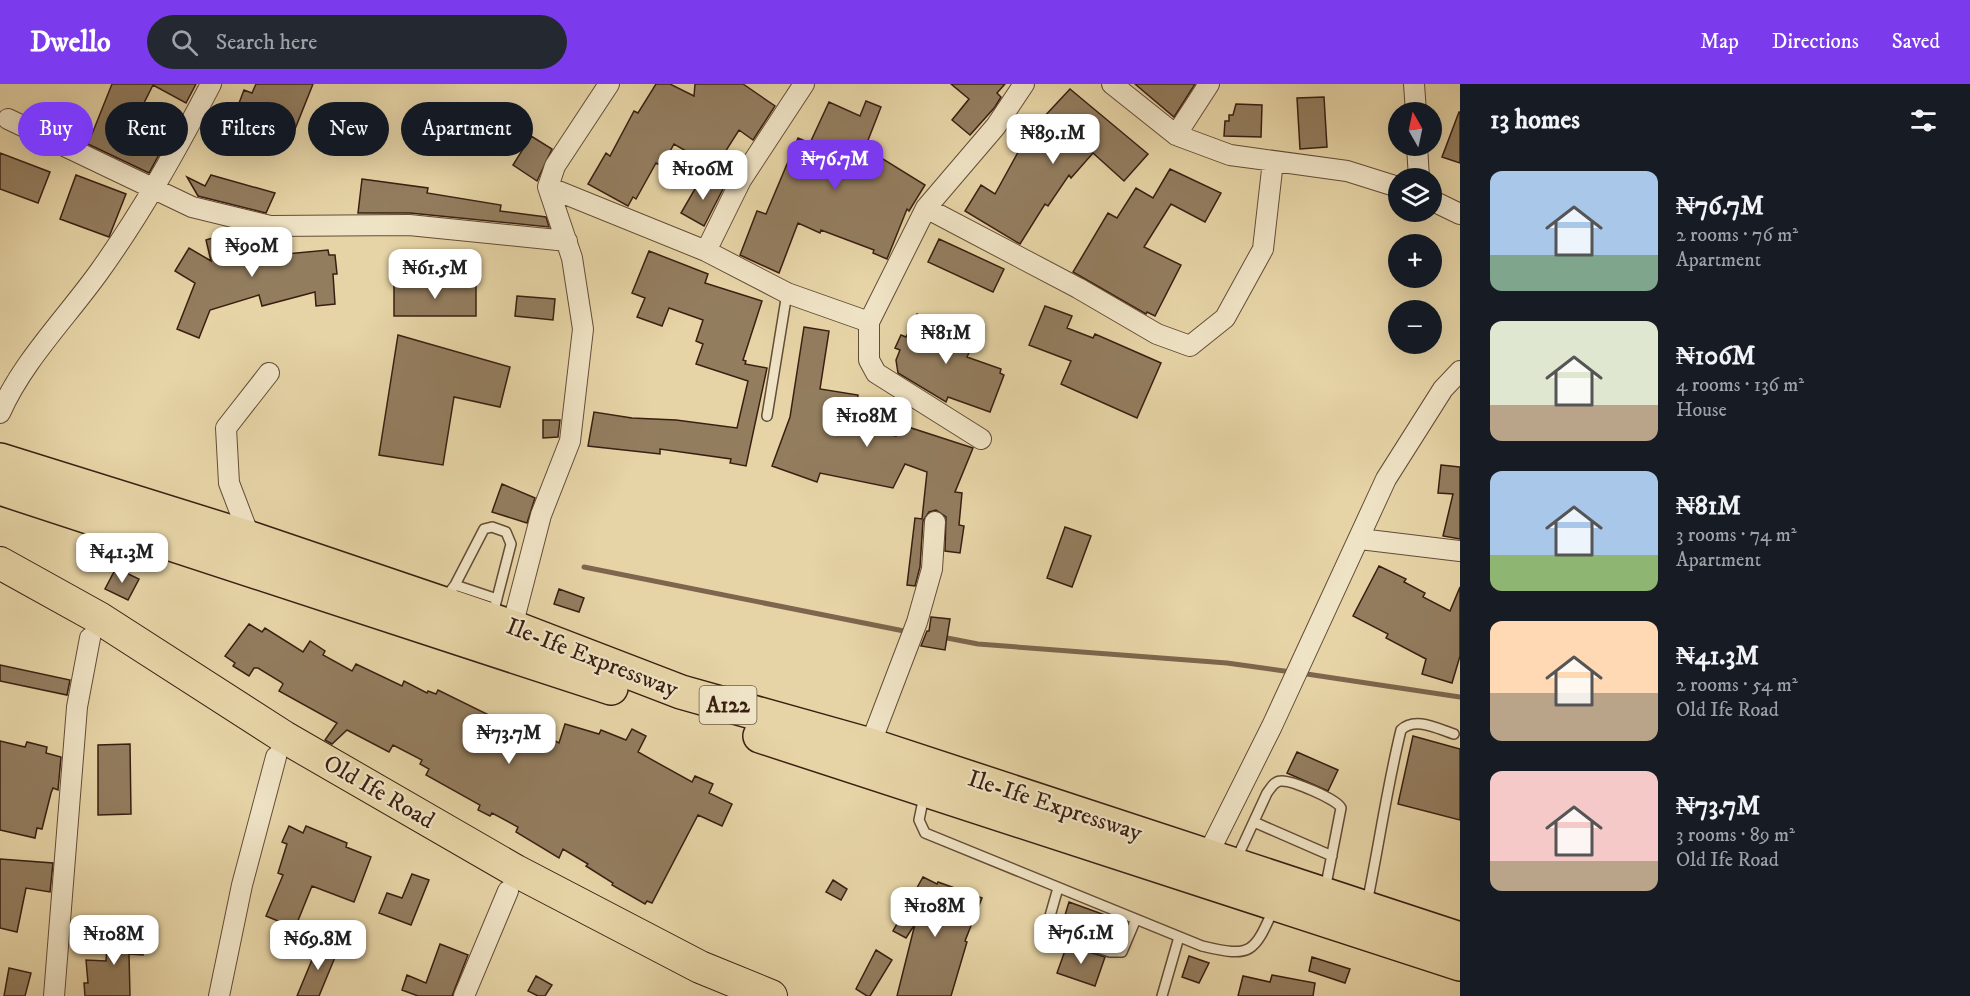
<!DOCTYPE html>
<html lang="en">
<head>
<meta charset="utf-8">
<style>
  body { margin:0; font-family:"IM FELL DW Pica",serif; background:#242831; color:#f1f3f6; height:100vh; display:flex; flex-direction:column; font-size:22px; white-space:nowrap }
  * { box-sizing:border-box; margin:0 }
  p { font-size:20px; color:#9ea1a6 }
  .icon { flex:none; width:33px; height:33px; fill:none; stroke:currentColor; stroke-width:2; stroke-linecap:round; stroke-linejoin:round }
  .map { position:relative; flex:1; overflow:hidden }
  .sheet { display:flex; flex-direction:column; background:#171b24; width:510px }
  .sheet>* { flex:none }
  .guide { position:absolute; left:18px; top:18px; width:570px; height:54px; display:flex; gap:12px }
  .needle { width:39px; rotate:351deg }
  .tools { position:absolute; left:1388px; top:18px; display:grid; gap:12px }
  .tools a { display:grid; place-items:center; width:54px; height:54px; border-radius:50%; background:#171b24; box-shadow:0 6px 24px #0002; font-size:30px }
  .price { position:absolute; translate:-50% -51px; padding:0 14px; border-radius:12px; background:#fff; color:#222; font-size:20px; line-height:39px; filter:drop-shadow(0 2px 3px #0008) }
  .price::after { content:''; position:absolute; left:50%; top:36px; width:18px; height:14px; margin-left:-9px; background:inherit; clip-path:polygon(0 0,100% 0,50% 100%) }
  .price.on { background:#7c3aed; color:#fff }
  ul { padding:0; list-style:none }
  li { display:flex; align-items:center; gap:18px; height:150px; padding:0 30px }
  li span { display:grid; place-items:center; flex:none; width:168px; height:120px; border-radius:12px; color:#555 }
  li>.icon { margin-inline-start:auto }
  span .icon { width:72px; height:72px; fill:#fffc; stroke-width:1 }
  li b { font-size:26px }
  h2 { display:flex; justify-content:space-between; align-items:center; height:72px; padding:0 30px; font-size:26px }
  .pill { padding:0 21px; border-radius:27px; background:#171b24; box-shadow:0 6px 24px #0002; font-size:21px; line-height:54px }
  .pill.on { background:#7c3aed; color:#fff }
  header { display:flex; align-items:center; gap:36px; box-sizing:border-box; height:84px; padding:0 30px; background:#7c3aed; color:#fff }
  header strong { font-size:28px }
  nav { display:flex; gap:33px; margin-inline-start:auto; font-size:21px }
  .search { width:420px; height:54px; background:#242831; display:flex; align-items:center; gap:15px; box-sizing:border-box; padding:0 21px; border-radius:33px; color:#9ea1a6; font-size:22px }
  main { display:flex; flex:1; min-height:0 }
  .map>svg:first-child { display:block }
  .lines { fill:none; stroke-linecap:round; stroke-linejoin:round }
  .stream { stroke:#7d664d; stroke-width:5 }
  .building { fill:#937d5f; stroke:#391f12; stroke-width:1.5 }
  .service-casing { stroke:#644c37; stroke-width:12 }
  .minor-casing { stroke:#644c37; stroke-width:22 }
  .primary-casing { stroke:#391f12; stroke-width:34 }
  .trunk-casing { stroke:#391f12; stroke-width:36 }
  .service { stroke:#efe3c5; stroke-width:9 }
  .minor { stroke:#efe3c5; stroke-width:20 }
  .primary { stroke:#e6d4a6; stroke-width:32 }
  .trunk { stroke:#e6d4a6; stroke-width:33 }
  .labels { text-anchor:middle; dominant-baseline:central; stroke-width:4.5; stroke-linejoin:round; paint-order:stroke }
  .shield { fill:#efe3c5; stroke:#705a48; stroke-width:1.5 }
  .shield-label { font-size:22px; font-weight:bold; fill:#391f12 }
  .street-label { font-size:24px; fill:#391f12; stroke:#efe3c5 }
</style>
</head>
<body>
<header>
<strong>Dwello</strong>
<div class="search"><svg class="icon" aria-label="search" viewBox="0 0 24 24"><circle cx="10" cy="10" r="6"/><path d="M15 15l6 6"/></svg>Search here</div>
<nav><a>Map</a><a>Directions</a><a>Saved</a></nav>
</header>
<main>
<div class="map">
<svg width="1460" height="912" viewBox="0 0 1460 912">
  <rect width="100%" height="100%" fill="#e6d4a6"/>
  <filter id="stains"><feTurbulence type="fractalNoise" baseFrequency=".00333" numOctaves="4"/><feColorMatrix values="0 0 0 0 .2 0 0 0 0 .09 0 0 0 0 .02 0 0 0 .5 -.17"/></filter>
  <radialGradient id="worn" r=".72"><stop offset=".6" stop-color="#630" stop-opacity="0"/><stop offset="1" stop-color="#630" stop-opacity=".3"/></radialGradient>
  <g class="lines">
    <!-- stream -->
    <path class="stream" d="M584,483L909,548
      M942,553L978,560L1227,579L1291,588
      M1300,589L1460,613"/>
  </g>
  <!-- building -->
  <path class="building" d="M112,0H196L186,19L153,1L141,25L175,41L149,89L88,60Z
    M256,0H313L295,45L282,42L280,45L236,27L244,6L252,9Z
    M656,0H670L694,12L695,0H743L775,22L753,56L739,46L715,84L674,60L662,82L656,79L636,115L633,113L628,122L588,100L606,69L610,72L634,27L638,29Z
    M951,0H1005L997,9L1001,13L995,23L970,51L952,36L969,15Z
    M1135,0H1195L1174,33Z
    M1070,5L1148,70L1124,97L1093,69L1071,94L1069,91L1048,122L1045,120L1020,160L965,127L981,101L995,110L1028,50Z
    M1324,13L1327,63L1300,65L1297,14Z
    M866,17L881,23L865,64L925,101L909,127L907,125L887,175L873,169L874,166L821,146L820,149L798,139L779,189L740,171L757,127L766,130L798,54L810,59L829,18L860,32Z
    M1236,20L1262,21L1261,53L1224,52L1225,37H1229V31H1233Z
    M1459,28H1460V79L1442,73Z
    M531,52L552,65L537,97L513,81Z
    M0,69L50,88L38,119L0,105Z
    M1170,85L1221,109L1205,138L1171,120L1144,163L1181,181L1155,232L1147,228L1146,230L1073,188L1108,129L1117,134L1136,104L1153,114Z
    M76,91L126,110L109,153L60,135Z
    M211,91L275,109L266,129L198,112L187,93L205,102Z
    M703,91L724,103L704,142L681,129Z
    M362,95L428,104L427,109L501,121L500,127L546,133L549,143L410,129H358Z
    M232,148L239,171L283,159L286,170L328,166L329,171H335L337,190H333L335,220L316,222L315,208L262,222L259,211L210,226L199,254L177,245L195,199L175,187L189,164L211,177L206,156Z
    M939,155L1004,185L993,208L928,178Z
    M649,167L708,190L705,199L762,217L743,276L746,277L745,280L767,284L746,382L730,379L731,375L660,365V370L588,362L594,328L632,334L676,336L737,344L748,297L696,280L703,260L696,257L703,236L669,224L662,242L637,233L645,214L632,209Z
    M414,197L476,202V232H394V201H414Z
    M517,212L555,215L553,236L515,232Z
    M1045,222L1072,232L1067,244L1093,254L1095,250L1161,279L1137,334L1061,300L1071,277L1029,261Z
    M917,230L974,258L967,273L1001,285L1000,289L1004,291L990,328L948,313L946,318L898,289L896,276L900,266L895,264L901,251L906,253Z
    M804,243L829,247L820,305L858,311L853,340L896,352L902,341L973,364L955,408L962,409L959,441L964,442L960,469L945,467L946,433L936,426L929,428L923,437L920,483L915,502L907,501L915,434L922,435L927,388L905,380L893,404L820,389L817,398L772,382L790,333Z
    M398,251L510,283L500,323L454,313L443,381L379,371Z
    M543,336H560L558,353L543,354Z
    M1441,381L1460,383V455L1443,452L1453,410L1438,409Z
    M502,400L535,414L527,439L492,428Z
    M1065,443L1091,452L1072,503L1047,494Z
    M1379,482L1406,495L1404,498L1425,509L1423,513L1450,527L1460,503V572L1452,599L1422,590L1426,575L1386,554L1388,550L1353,532Z
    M116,484L139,495L128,516L105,505Z
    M559,505L584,514L579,528L554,520Z
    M931,533L950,535L945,566L921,562L927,547H929Z
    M249,540L262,548L265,544L303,568L310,557L325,567L323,571L352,587L356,580L402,602L404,597L427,609L428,607L436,610L438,606L495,634L493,637L535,654L538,648L559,659L565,640L599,650L601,646L626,656L632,645L646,652L638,668L692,698L695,692L713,700L709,709L732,720L722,742L698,731L652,819L647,817L645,820L612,801L613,799L586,782L588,780L563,765L559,774L516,748L518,743L492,729L490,732L478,726L480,721L426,691L429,685L420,680L422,676L393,661L389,668L347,646L332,660L325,656L337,639L279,607L283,600L281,598L258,584H254L249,592L233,582L235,579L225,572Z
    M0,581L70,596L67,611L0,597Z
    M1413,652L1460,665V736L1398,720Z
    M0,657L25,663L27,658L47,663L46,669L61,673L58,706L53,704L51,709L42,745L37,744L35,754L0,746Z
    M130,660L131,730L98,731V661Z
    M1297,668L1338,686L1328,707L1287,689Z
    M289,742L303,749L306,742L347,759L346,763L371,773L354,818L312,802L295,844L266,832L283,791L278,789L287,760L282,758Z
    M0,775L53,779L50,808L26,804L17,848L0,844Z
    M412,790L429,796L411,841L379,829L387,809L402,814Z
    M923,793L937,800L938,798L982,814L965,857L967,858L951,912H897L915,840L906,854L893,847Z
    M833,796L847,805L841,816L826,808Z
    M1069,818L1127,839L1118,861L1061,844Z
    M334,841L362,849L358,869L329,861Z
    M108,847L145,850L143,871L129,870L130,912H85L84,899H88L86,876L106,877Z
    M319,859L338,866L319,912H297Z
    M440,860L468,871L452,912H418L402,906L407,891L426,899Z
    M1067,861L1105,873L1095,902L1057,889Z
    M876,866L892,876L870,912H867L856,905Z
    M1189,872L1209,879L1199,899L1182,893Z
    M1312,873L1350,885L1345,899L1309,887Z
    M9,884L31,889L25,912H4Z
    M1272,891L1315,899L1313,912H1238L1243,892L1270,898Z
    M536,892L552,901L545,912H538L528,907Z"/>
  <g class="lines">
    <defs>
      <path id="service" d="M767,332L787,209
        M455,501L497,515
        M446,513L455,501L484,445L492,443L506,448L511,460L493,530
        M924,712L919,736L925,749L1202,862C1252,874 1254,869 1274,824
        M1254,738L1332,772
        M1236,776L1267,709C1271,704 1274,697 1281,697C1291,696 1337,715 1341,724L1325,806
        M1058,804L1048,839L1049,844L1054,849L1110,868H1122L1136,835
        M1367,819C1379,761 1387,703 1401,646C1415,632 1438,645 1454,650
        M1162,912L1179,853"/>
      <path id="minor" d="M1112,0L1176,51L1230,71L1347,87L1398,103
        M1414,0L1416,28
        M8,35L192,123L270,142L409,141L567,157
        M1176,51L1209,0
        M1417,62L1419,94
        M548,103L706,167L787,209L869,238
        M1431,116L1460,130
        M926,124L1078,204L1157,250L1190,262L1225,234L1263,165L1273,77
        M706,167L741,96L804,0
        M0,329C23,277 66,234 99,188C142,128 177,65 211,0
        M981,355L876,289L869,276V238L926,124L996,42L1024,0
        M250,454L229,399L226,344L269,289
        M1360,455L1460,467
        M512,543L541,431L570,357L583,245L572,174L548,103L555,82L609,0
        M870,661L917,538L932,485L935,438
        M1207,772L1272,642L1386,395L1443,305L1460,287
        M54,912L77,623L90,554
        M219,912L242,801L276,673
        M464,912L508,807"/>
      <path id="primary" d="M0,479L99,534L284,653L516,787L700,883L771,912"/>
      <path id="trunk" d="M0,376L250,454L512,543L681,608L870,661L1460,855
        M0,404L611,604
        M760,652L1460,880"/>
    </defs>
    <!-- service casing -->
    <use href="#service" class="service-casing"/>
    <!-- minor casing -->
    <use href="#minor" class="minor-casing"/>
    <!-- primary casing -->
    <use href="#primary" class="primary-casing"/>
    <!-- trunk casing -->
    <use href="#trunk" class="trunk-casing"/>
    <!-- service -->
    <use href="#service" class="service"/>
    <!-- minor -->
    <use href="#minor" class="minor"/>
    <!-- primary -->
    <use href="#primary" class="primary"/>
    <!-- trunk -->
    <use href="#trunk" class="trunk"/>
  </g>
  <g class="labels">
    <!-- shield labels -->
    <rect class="shield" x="699.5" y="602" width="57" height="38" rx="4.5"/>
    <g class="shield-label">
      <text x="728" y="621">A122</text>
    </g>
    <!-- street labels -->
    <g class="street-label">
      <text transform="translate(592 574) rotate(21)">Ile-Ife Expressway</text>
      <text transform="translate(379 708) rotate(30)">Old Ife Road</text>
      <text transform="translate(1055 722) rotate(18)">Ile-Ife Expressway</text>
    </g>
  </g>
  <rect width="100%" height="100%" filter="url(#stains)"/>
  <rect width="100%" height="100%" fill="url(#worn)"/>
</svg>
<div class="tools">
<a><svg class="needle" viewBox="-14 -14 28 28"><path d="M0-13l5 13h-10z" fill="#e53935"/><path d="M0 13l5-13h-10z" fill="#9ea1a6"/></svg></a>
<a><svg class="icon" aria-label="layers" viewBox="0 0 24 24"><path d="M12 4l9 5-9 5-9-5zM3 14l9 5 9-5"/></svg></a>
<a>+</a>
<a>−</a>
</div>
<b class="price" style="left:1053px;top:81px">₦89.1M</b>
<b class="price on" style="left:835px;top:107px">₦76.7M</b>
<b class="price" style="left:703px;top:117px">₦106M</b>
<b class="price" style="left:252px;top:194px">₦90M</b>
<b class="price" style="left:435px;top:216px">₦61.5M</b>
<b class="price" style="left:946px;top:281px">₦81M</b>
<b class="price" style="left:867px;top:364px">₦108M</b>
<b class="price" style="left:122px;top:500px">₦41.3M</b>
<b class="price" style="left:509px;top:681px">₦73.7M</b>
<b class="price" style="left:935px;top:854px">₦108M</b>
<b class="price" style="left:1081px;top:881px">₦76.1M</b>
<b class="price" style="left:114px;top:882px">₦108M</b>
<b class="price" style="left:318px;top:887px">₦69.8M</b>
<div class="guide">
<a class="pill on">Buy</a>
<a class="pill">Rent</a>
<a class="pill">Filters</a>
<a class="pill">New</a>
<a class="pill">Apartment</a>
</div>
</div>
<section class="sheet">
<h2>13 homes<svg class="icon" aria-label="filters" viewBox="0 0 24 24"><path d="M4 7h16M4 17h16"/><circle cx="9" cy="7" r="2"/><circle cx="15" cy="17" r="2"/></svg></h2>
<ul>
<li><span style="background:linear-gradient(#a9c7e8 70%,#7fa58c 0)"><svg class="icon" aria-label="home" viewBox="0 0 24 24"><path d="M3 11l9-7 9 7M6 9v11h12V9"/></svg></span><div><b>₦76.7M</b><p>2 rooms · 76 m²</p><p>Apartment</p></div></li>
<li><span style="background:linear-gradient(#dfe7d0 70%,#b9a48a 0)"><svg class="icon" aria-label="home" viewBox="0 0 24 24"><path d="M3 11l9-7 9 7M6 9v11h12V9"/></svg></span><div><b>₦106M</b><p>4 rooms · 136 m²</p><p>House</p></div></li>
<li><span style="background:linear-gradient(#a9c7e8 70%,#8fb573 0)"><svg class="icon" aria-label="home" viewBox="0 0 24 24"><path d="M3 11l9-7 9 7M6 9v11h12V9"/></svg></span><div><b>₦81M</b><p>3 rooms · 74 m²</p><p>Apartment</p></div></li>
<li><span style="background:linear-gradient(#ffd9b3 60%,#b9a48a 0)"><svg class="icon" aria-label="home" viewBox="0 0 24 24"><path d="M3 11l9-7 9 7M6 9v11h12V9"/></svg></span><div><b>₦41.3M</b><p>2 rooms · 54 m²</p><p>Old Ife Road</p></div></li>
<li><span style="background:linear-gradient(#f6c9c9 75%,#b9a48a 0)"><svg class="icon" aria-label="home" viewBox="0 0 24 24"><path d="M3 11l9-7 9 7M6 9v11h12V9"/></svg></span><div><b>₦73.7M</b><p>3 rooms · 89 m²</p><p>Old Ife Road</p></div></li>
</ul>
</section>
</main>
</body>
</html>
